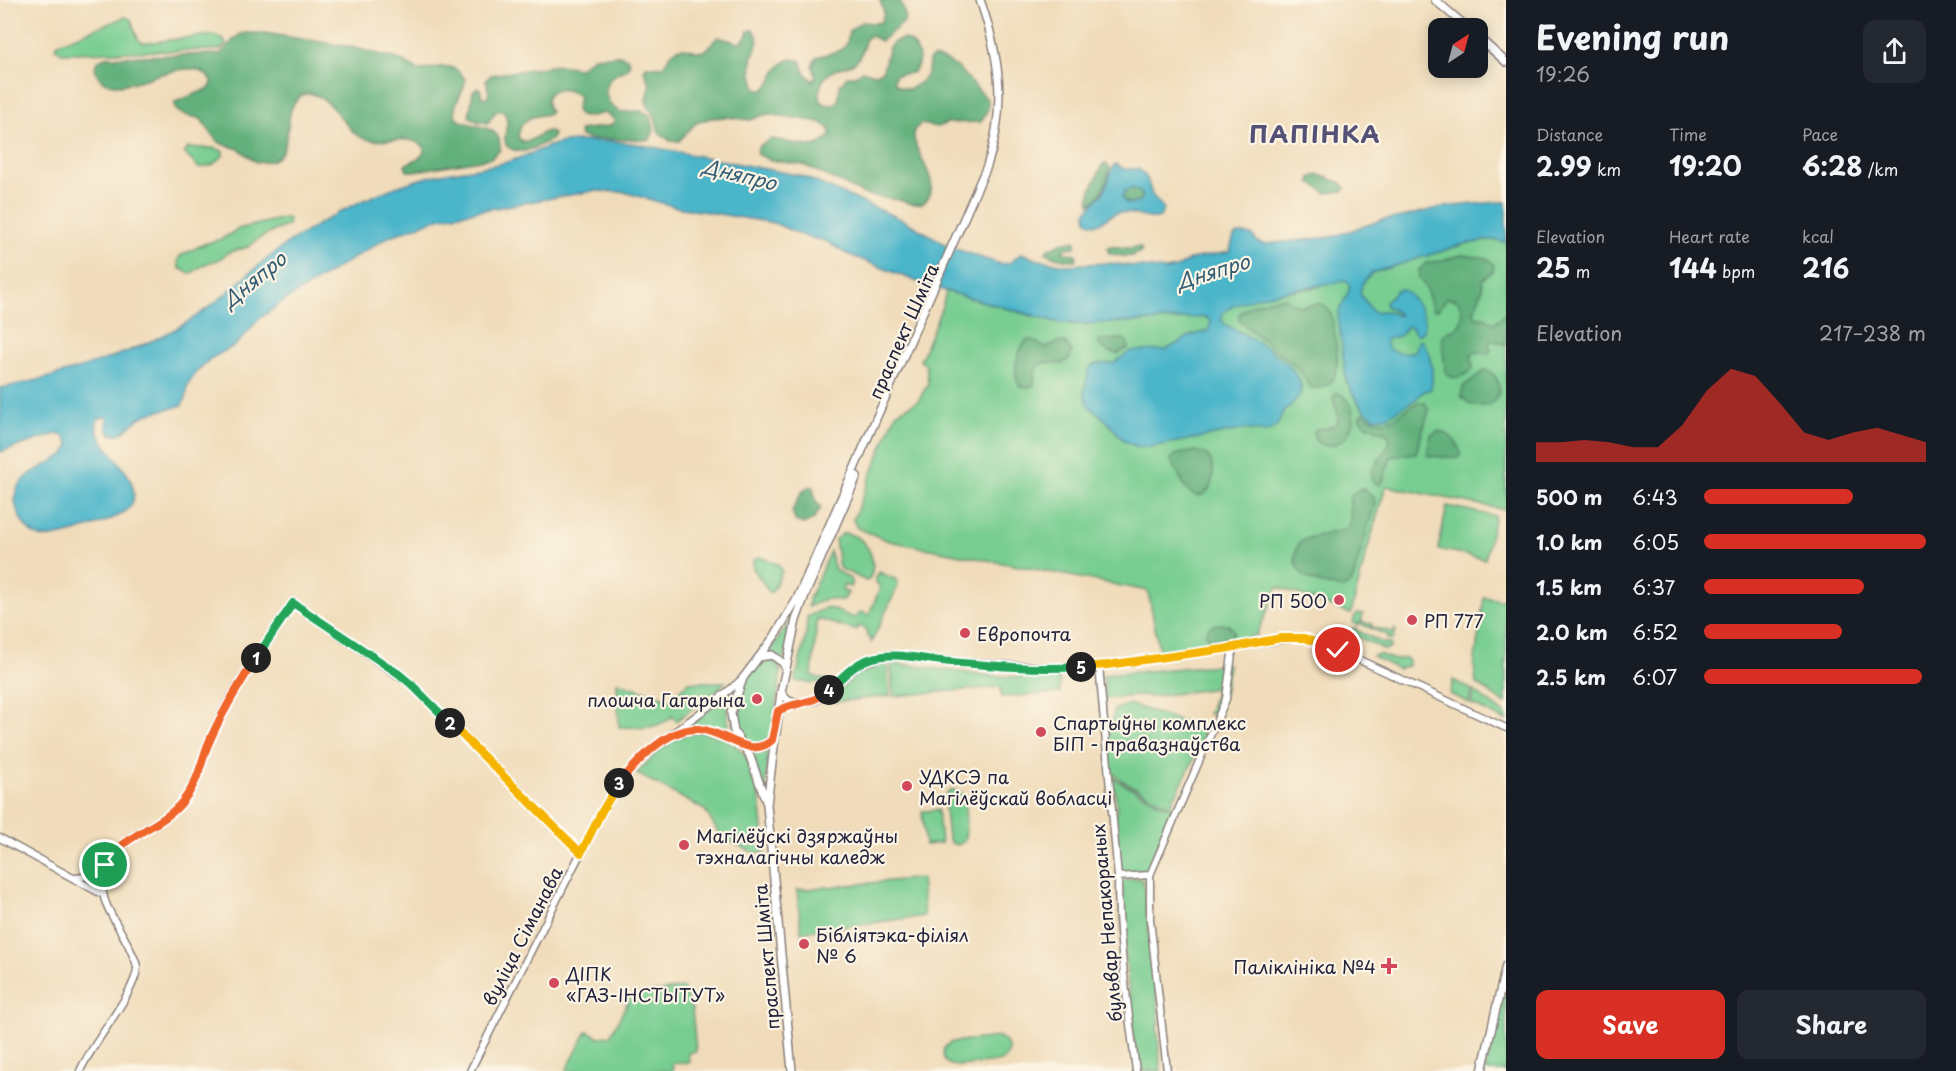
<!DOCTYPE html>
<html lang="en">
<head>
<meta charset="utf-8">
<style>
	body { margin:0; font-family:"Playpen Sans",sans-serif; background:#242831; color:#f1f3f6; height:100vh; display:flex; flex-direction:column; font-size:22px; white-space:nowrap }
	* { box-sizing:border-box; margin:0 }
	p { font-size:20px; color:#9ea1a6 }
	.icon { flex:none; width:33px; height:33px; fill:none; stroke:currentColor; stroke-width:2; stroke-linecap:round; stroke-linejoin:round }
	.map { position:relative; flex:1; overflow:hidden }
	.drawer { display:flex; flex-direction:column; background:#171b24; width:450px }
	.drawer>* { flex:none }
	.needle { width:39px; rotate:36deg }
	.controls { position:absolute; left:1428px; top:18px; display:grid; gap:12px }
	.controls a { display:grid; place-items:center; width:60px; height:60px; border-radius:12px; background:#171b24; box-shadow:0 3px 15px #0003; font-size:30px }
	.pin { position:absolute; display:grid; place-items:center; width:51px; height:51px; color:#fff; margin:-26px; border:3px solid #fff; border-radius:50%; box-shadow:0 2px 6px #0007 }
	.km { position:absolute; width:30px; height:30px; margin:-15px; border-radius:50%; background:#222; color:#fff; font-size:16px; line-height:30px; text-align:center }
	.round { display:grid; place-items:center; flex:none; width:63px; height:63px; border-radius:12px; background:#242831 }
	.head { display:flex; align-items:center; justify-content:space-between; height:102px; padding:0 30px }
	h1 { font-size:33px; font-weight:700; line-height:45px }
	.figures { display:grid; grid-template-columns:repeat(3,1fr); gap:9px; height:102px; padding:6px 30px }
	.figures div { display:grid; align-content:center }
	.figures b { font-size:26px; font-weight:700 }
	.figures small { font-size:16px; font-weight:400 }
	.figures p { font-size:16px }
	.chart { height:168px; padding:12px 30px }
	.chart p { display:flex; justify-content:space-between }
	.chart svg { width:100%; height:108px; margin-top:6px; fill:#d93025; opacity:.7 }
	.cta { display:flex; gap:12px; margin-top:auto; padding:12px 30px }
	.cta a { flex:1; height:69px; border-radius:12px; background:#d93025; color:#fff; font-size:24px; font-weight:700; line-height:69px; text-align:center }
	.cta a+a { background:#242831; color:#f1f3f6 }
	ul { padding:0 30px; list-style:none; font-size:20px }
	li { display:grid; grid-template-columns:96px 72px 1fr; align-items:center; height:45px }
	li i { height:15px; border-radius:8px; background:#d93025 }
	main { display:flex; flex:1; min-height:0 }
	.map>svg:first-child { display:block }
</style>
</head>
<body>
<main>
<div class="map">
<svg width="1506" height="1071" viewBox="0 0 1506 1071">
	<rect width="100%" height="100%" fill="#fcf5e5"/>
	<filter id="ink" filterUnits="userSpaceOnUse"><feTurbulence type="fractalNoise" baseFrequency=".0167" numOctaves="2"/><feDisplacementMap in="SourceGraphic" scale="12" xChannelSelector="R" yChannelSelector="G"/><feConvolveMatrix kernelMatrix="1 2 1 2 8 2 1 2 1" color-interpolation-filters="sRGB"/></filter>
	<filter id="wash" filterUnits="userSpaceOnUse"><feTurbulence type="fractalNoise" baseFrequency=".008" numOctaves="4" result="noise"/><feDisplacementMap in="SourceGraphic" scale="24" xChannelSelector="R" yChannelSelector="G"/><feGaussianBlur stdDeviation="1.35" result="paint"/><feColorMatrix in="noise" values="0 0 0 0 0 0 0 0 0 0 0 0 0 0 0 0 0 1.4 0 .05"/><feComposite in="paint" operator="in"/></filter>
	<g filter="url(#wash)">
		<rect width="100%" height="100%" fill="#f0dcba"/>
		<!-- green -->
		<path fill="#78cd91" stroke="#4d7866" stroke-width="1.5" d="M125,17L131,19L138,39L143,43L213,35L222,38L226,44L224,47L218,50L68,53H62L55,48L58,43Z
			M188,148H214L223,151V156L212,165L199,168L184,153Z
			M284,218L289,219L288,225L261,237L248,247L229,252L218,260L207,263L190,274L179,268L178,260L180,256L204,244L222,239L238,229Z
			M1491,240L1506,242V510L1386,486L1366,554L1351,614L1278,587L1256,636L1160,654L1148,591L889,541L857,528L853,520L896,413L918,401L928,384L926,365L920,361L943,304L946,291L1032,316L1072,324L1179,320L1272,293L1312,288L1371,273L1464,244Z
			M1447,506L1495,516L1485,559L1438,549Z
			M844,533C867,536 879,560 869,580L866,581L839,568L835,539Z
			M830,551L835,570L849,578L852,582L850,587L844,585L842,590L848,593L843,600L825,599L808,607L809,599Z
			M760,557L778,564L782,571L772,592H769L753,568V560Z
			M879,572L897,580L898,586L871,643V639L867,636V629L858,626L856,630L817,619L812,676L830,681L812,683L795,681L806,635L807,617L827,607L854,618L861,612L869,615L880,588L875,580Z
			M1484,597L1506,601V704L1476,683L1474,666Z
			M1358,613L1363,614L1361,622L1372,624L1371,627L1393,632L1395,629L1396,631L1393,639H1388L1389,636L1359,623L1358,625L1353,623L1355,616Z
			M793,617H795L784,660L768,653Z
			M1352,628H1356V630L1385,644L1387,642L1390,643L1391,647L1385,650L1353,635L1351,633Z
			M1379,654L1395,660L1406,658L1409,661V666L1398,669L1372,656Z
			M767,661C775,661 778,664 781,672L772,734C765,745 759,746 746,744C743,741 739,737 737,733C726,713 747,669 767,661Z
			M887,663L890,696L825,703C851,684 853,668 887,663Z
			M891,663L992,676L1059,678L1060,693L1002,697L1000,687L893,696Z
			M1228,664C1226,679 1226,710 1208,714L1217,688L1150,697L1145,695L1105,699L1103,675Z
			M1453,680L1472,690L1469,703L1450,694Z
			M617,682L663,697L668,701L689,682H725L717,691L676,721L672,716C657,731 639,727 619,727Z
			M733,688L727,710L730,735C715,728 701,723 685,727L710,709Z
			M1474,691L1506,715V721L1471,704Z
			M1129,704L1202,728L1205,738L1170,806L1121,780L1111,772L1108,738L1114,710Z
			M698,731C707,734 717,735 725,739C764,757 761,816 765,852L754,853L721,837L705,810L636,773C656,754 670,737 698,731Z
			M768,747L765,795L750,752L760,751Z
			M1111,777L1175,811L1151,864L1147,870L1124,873L1119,869L1115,813L1117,811L1115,790L1112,789Z
			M952,790C957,791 959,791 962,795C966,801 967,834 964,841L958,845L951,843L948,838L944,801L946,794Z
			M938,810L941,843L925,845L922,811Z
			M921,878L924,916L801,932L797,890Z
			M1140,878L1143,881L1160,1024L1157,1025L1161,1071H1137L1118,886L1123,880Z
			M1506,982V1071H1485Z
			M683,988L692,1009L696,1051L688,1053L689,1062L672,1063L673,1071H566L587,1031L599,1037L610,1036L632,995Z
			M999,1037C1007,1041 1013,1051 1004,1059C998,1064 985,1063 977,1064C963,1066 938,1071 944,1048L952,1042Z"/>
		<!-- forest -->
		<path fill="#62b07b" stroke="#42695b" stroke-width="1.5" d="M880,0H900L905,15L904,22L881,41L871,36L867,37C862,45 864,55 855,62C849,67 839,67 833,71C821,77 816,93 823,104L833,105L838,101L840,85L847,76H855L863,71L876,74L882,71C889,59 882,42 904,39C919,44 924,62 912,73L895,75L894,82L899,87L909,89C924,81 929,77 929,60L934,57L947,61L959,69L988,100V109L981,122L947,123L938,127L921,124L914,130C910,154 949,184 922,204H911L899,200L866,195L804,165L770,160L757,154L758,147L771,139C792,140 815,156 831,135L828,127L820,122L767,114L750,120L727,117L711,118L696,123L679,141H670L659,132L655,118L647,104L646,99L650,85L644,71L646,66L662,67C667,62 669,55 674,51C684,43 695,54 704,51C709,49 713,41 718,37L740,43L746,37L748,31L753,30C762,39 756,46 753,56C750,66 752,82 758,90H764C776,79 774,64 792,59L801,61L805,73L813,81L816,77L812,65L817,57L841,50L847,43L849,31L861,22L875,23L881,22L884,12Z
			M245,33H264L347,46L398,59L418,70C438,70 450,58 465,79C466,95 451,99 456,118C470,130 502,120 500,150L491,158L416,171H407L405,165C413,160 425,159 424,147C404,130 378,149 357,135C343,126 321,81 300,97C277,113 302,166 256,162L239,149L222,144L216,140L201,119C191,115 179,117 174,106L175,102L210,88L212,82C190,42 115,110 97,74C92,65 98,60 105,57L219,54C230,48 231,36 245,33Z
			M619,55L627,58L630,63L628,68C624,71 619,72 615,75C599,86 606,104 620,112L642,111L650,115L654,130L650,140L590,139L580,136L579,133L580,130L608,126L613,124L614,119L605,113L587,117L580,116L576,110L579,96C564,84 537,89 550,111L549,114C532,116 520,118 518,137L522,141C534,143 539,131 550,131L554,135L552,139C538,146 520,159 506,145C502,133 512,122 503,111H496L488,123L476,121L469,116L473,91L477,88L480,89L482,97L486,98L489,93L486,80L491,75L558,65L580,68L593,57Z
			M1105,163L1110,168C1107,182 1103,197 1090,204C1087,189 1098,179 1102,165Z
			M1319,175L1342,183L1346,188L1343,191L1326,193L1310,182L1311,177Z
			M1131,188L1139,191L1143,196C1138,205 1128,206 1122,198L1125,191Z
			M1072,241L1076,242L1075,247L1066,248L1063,250L1065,253L1076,254L1077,257L1075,260C1067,261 1052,257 1046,253L1047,250L1061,243Z
			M1110,246L1126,248L1140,247L1142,250C1134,260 1120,256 1109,253L1107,248Z
			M1461,255L1486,258L1494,265L1493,271L1482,280V290L1474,312L1476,317H1484L1494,323L1506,313V345L1492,340L1489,344L1491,350L1488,354L1473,352L1471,358L1473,368L1469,373L1455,378C1452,377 1450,377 1447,374C1445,370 1441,339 1443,336C1445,331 1451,332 1455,329C1465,323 1463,306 1456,300L1447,298L1438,310H1433L1426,288L1419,278V270L1426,263L1441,261Z
			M1284,298C1290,300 1295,305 1301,306C1309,307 1317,301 1324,305C1333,311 1333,325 1335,335C1338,355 1344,391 1311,388L1298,368L1239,321V314C1249,304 1270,298 1284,298Z
			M1124,339L1128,343V348L1118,354L1109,352L1098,344L1100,340Z
			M1027,340H1033L1045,348L1056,343L1064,342L1072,351L1069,359L1062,364L1045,362L1040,364L1035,371L1034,385L1027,388L1020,386C1011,373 1017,351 1027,340Z
			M1485,370C1506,374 1505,416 1469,404L1462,397L1463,387Z
			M1337,393C1366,402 1353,451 1322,445L1315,440L1314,432L1316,429L1328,428L1336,424C1342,414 1333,406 1333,396Z
			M1418,402H1424L1429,410L1416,453L1391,457L1383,481L1379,485L1372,480V470C1379,460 1389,449 1390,437C1381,428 1368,429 1360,419V415L1364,413C1386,432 1398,413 1418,402Z
			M1438,431C1450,433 1458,442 1461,454L1458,458L1429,456L1427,454L1431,435Z
			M1196,451L1207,455C1221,471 1209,506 1190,493C1187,491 1174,466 1171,460L1174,455Z
			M810,486L813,488L816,501L821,508L813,520L803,524L795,521L792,511L802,492Z
			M1361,488L1373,495L1375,503L1352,582L1343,588H1338C1324,584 1299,581 1296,562C1289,528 1333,539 1348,527C1354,516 1347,506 1351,495Z
			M1220,624L1229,625L1234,631L1232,637L1210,641L1206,635C1206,627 1213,624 1220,624Z"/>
		<!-- water -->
		<path fill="#4cb5ca" stroke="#376c82" stroke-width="1.5" fill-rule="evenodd" d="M609,141L637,144L802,176L901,219L937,239L947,246L1000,264L1009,263L1022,253L1035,259L1066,265L1109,263L1166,270L1176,268L1191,259L1229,252C1236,237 1228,231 1252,235L1258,242L1264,244L1332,237L1385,219L1403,217L1441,207L1497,202H1506V242L1491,240L1464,244L1372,273L1362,284L1360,294L1373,312L1386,311L1399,316V314L1386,306L1385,302L1397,290L1402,289C1414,297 1433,322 1420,334H1416L1411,327L1407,326L1401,335L1385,340C1387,355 1404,354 1416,351L1418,341H1422C1432,353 1434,374 1431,389L1423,392L1415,400L1386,417L1375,418L1364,410L1354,396L1346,380L1338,316C1339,304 1351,296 1349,284L1345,281C1316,287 1241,294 1222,314V321L1226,325C1245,334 1309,367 1300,393C1297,402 1287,407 1282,414C1280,418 1279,423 1276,427L1266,432L1246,429L1150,447H1138L1124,441L1106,420L1088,405L1084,392L1090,367L1095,364L1114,363L1131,351L1166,350L1190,336L1208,331L1211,322L1206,317L1155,321L1082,324L1060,323L928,286L845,253L826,241L806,237L774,223L676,207L624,192L593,191L442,217L388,237L284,301L259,319L236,345L210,359L197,371L188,384L186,398L182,405C168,411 154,409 140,418C129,425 124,437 111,434L108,431L107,417L99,418C83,440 150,474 130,507C122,519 54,541 40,537C27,533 21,521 17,510C14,501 14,492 20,484C31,469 51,464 66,453L69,443L64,436L56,434L0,452V388C56,378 136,353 184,324C220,303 247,272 281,248C326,217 378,189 432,176C455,170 480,169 503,163C521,159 537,150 555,144C571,139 592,142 609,141Z
			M1116,164L1124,169H1139L1147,178L1152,195L1164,209L1160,217C1145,222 1132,210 1117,213C1105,216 1100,230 1087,221L1086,212L1104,192L1113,167ZM1131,188L1139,191L1143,196C1141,203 1133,205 1126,203L1122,198L1125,191Z"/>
	</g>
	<g filter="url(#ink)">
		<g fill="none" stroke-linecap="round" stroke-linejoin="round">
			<!-- secondary casing -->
			<g stroke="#897f7a" stroke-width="9">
				<path id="secondary" d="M1099,666L1118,877C1118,942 1128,1007 1136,1071
					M781,692L788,700L798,703
					M779,711L786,707L817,700L858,665L888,655L953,662L1062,668L1107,665L1293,638H1304L1338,650L1506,728
					M678,733C703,726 720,734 742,745
					M0,838L102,894
					M1118,877L1150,875
					M76,878C88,877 96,873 104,865
					M80,1071C91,1045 136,992 137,968C137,962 133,956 131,951C119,923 94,900 104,867C114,837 163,827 183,801C197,784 200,767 207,747C213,732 220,716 228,702C234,690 243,679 250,667C264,646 279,624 293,603L412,685L581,853
					M470,1071L602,811C613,793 623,777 638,763C670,731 710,709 743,678
					M1167,1071L1150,919V875L1226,699L1233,647"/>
			</g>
			<!-- primary casing -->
			<g stroke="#897f7a" stroke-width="10">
				<path id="primary" d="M1435,0L1468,28
					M1478,37L1506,62
					M759,657L772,655L783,663L786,669
					M775,738L767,805L792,1071
					M742,745L750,748L763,747L772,740L776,733L781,692L796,620L805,595L857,476
					M767,804L749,754L734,732L731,713L743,678L774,637L797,599L987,166C1007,107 1000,57 980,0
					M1482,1071L1506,965"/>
			</g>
			<!-- secondary -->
			<use href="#secondary" stroke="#fff" stroke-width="6"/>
			<!-- primary -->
			<use href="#primary" stroke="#fff" stroke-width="7"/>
		</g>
	</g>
	<g fill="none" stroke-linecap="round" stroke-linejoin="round" filter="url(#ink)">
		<!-- split-1 casing -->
		<g stroke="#fff" stroke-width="12">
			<path id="split-1" d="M105,865C122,834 162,828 183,801C197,784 200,767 207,747C220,715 238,687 256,658"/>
		</g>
		<!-- split-2 casing -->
		<g stroke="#fff" stroke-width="12">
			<path id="split-2" d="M256,658L293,603L399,674L412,685L450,723"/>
		</g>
		<!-- split-3 casing -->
		<g stroke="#fff" stroke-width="12">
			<path id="split-3" d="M450,723L581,853L602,811L619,783"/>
		</g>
		<!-- split-4 casing -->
		<g stroke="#fff" stroke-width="12">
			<path id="split-4" d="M619,783C638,761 666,728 698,729C724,730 750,761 772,740L778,711C797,701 812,705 829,690"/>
		</g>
		<!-- split-5 casing -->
		<g stroke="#fff" stroke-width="12">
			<path id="split-5" d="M829,690C839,680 851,667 864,661C892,649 922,660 951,662C994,666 1038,670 1081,667"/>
		</g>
		<!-- split-6 casing -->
		<g stroke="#fff" stroke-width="12">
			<path id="split-6" d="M1081,667L1107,665L1224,649L1281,638H1304L1338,650"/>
		</g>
		<!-- split-1 -->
		<use href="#split-1" stroke="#f0652b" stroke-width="8"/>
		<!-- split-2 -->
		<use href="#split-2" stroke="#22a559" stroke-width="8"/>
		<!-- split-3 -->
		<use href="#split-3" stroke="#f5b400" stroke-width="8"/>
		<!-- split-4 -->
		<use href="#split-4" stroke="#f0652b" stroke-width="8"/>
		<!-- split-5 -->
		<use href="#split-5" stroke="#22a559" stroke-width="8"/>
		<!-- split-6 -->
		<use href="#split-6" stroke="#f5b400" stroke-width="8"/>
	</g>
	<!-- markers -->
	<g fill="#d1495b" stroke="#fcf5e5" stroke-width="2">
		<circle cx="1339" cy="600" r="6"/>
		<circle cx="1412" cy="620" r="6"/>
		<circle cx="965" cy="633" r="6"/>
		<circle cx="757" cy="699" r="6"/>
		<circle cx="1041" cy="732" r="6"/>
		<circle cx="907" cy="786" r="6"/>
		<circle cx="684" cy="845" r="6"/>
		<circle cx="804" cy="944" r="6"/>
		<path d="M1386 957h6v6h6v6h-6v6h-6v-6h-6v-6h6z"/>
		<circle cx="554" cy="983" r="6"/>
	</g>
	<g text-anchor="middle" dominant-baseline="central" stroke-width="4.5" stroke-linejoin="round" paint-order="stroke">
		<!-- street labels -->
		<g font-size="18" fill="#22223b" stroke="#fcf5e5">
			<text transform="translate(903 331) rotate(-66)">праспект Шміта</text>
			<text transform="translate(1106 923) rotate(-95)">бульвар Непакораных</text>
			<text transform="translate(522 936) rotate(-63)">вуліца Сіманава</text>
			<text transform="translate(766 957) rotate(-95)">праспект Шміта</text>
		</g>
		<!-- poi labels -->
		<g font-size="18" fill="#22223b" stroke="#fcf5e5" text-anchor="start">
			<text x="1327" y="600" text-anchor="end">РП 500</text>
			<text x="1424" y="620">РП 777</text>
			<text x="977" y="633">Европочта</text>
			<text x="745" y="699" text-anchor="end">плошча Гагарына</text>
			<text x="1053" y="722">Спартыўны комплекс<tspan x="1053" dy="21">БІП - правазнаўства</tspan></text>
			<text x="919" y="776">УДКСЭ па<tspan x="919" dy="21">Магілёўскай вобласці</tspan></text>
			<text x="696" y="835">Магілёўскі дзяржаўны<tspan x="696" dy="21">тэхналагічны каледж</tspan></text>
			<text x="816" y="934">Бібліятэка-філіял<tspan x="816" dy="21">№ 6</tspan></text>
			<text x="1376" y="966" text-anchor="end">Паліклініка №4</text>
			<text x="566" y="973">ДІПК<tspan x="566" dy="21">«ГАЗ-ІНСТЫТУТ»</tspan></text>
		</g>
		<!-- water labels -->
		<g font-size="20" font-style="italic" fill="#335d74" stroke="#fcf5e5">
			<text transform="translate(740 174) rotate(14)">Дняпро</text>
			<text transform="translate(1213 271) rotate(-17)">Дняпро</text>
			<text transform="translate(254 279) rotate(-39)">Дняпро</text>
		</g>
		<!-- district labels -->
		<g font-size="24" font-weight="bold" letter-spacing="1.5" fill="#555075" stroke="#fcf5e5">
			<text x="1315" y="133">ПАПІНКА</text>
		</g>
	</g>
</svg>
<div class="controls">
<a><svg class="needle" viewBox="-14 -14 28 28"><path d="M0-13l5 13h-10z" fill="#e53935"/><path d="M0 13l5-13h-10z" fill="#9ea1a6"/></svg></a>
</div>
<div class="pin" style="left:105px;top:865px;background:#1e9e55"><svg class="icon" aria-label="arrive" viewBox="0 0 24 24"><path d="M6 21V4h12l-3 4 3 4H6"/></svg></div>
<div class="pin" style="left:1338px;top:650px;background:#d93025"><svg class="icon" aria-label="check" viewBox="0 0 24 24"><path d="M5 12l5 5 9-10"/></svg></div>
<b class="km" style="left:256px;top:658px">1</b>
<b class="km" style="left:450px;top:723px">2</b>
<b class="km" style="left:619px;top:783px">3</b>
<b class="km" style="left:829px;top:690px">4</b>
<b class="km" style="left:1081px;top:667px">5</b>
</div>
<section class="drawer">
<div class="head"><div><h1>Evening run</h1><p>19:26</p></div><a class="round"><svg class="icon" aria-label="share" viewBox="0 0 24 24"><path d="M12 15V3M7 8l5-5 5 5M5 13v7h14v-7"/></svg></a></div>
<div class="figures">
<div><p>Distance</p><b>2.99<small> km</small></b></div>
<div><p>Time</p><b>19:20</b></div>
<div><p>Pace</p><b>6:28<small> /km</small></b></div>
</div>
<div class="figures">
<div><p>Elevation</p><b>25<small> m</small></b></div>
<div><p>Heart rate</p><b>144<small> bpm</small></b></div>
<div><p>kcal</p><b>216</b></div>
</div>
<div class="chart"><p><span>Elevation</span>217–238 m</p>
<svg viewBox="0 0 160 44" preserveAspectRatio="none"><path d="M0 44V36L10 36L20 35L30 36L40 38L50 38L60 29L70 15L80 6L90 9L100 20L110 32L120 35L130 32L140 30L150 33L160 36V44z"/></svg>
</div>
<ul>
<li><b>500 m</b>6:43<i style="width:67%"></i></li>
<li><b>1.0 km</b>6:05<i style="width:100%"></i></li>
<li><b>1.5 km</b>6:37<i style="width:72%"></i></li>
<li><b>2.0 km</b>6:52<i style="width:62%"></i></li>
<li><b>2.5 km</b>6:07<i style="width:98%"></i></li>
</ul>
<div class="cta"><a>Save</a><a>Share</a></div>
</section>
</main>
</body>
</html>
